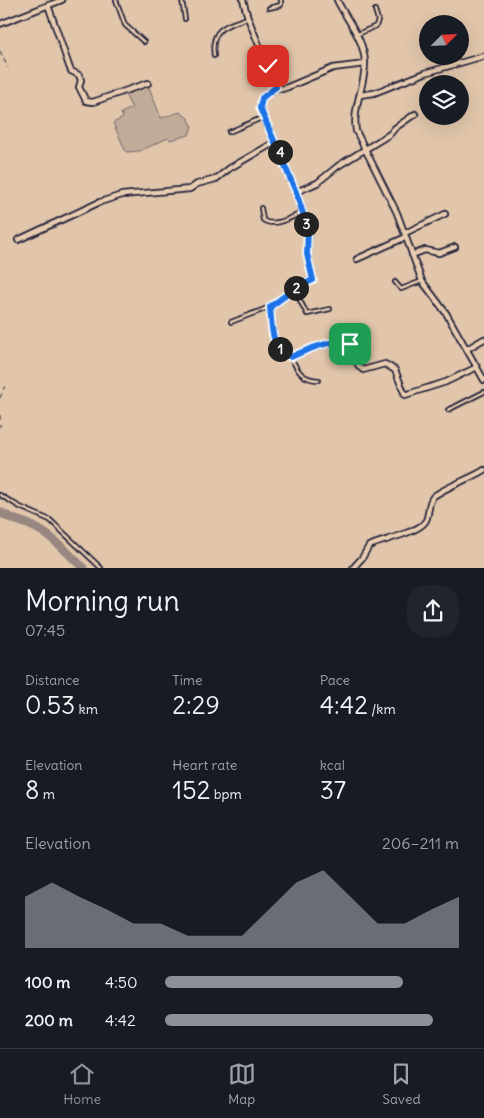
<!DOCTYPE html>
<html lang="en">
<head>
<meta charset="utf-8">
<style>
	body { margin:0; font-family:Delius,sans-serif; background:#20242c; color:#f1f3f6; height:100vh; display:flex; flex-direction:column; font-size:19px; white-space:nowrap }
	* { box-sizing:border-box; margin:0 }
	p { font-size:16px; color:#9ea1a6 }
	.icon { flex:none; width:28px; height:28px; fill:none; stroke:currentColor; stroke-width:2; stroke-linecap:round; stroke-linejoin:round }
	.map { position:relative; height:568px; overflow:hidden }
	.drawer { display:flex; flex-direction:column; background:#171b24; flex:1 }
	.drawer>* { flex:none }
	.needle { width:32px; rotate:66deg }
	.buttons { position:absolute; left:419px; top:15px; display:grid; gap:10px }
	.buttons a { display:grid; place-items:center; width:50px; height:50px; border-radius:50%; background:#171b24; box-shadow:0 5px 20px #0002; font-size:25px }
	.pin { position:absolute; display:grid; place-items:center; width:42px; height:42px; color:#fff; margin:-21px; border-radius:10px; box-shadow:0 2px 8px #0006 }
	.km { position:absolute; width:25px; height:25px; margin:-12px; border-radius:50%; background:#222; color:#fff; font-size:14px; line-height:25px; text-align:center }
	.round { display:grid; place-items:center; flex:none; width:52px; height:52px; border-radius:20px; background:#20242c }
	.overview { display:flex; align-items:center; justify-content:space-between; height:85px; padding:0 25px }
	h1 { font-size:28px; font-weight:600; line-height:38px }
	.figures { display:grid; grid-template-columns:repeat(3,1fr); gap:8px; height:85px; padding:5px 25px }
	.figures div { display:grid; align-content:center }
	.figures b { font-size:25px; font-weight:600 }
	.figures small { font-size:14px; font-weight:400 }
	.figures p { font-size:14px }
	.chart { height:140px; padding:10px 25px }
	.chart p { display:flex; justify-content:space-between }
	.chart svg { width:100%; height:90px; margin-top:5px; fill:#8c9099; opacity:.7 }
	ul { padding:0 25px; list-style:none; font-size:16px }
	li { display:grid; grid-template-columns:80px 60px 1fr; align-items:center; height:38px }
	li i { height:12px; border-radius:6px; background:#8c9099 }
	.dock { display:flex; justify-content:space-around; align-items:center; height:70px; border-top:1px solid #363941; background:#171b24; font-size:14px; color:#9ea1a6 }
	.dock a { display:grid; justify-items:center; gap:2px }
	.dock .current { color:#8c9099 }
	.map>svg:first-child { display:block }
</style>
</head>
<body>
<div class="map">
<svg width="484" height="568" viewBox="0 0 484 568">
	<rect width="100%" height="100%" fill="#e1c6ab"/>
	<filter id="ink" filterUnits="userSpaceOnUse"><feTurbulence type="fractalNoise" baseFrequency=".02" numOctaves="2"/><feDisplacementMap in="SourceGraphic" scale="10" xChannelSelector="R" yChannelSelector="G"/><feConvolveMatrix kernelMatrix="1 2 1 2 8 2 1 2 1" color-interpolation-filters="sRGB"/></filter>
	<g filter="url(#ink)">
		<!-- green -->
		<path fill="#c1ab99" stroke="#72666a" d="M149,87L161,118L180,112L189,119L192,126L189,135L170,140L168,138L140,151L126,152L113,123L123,118L121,113L132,108L124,93L134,89Z"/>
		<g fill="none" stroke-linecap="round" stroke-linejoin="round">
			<!-- river -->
			<path stroke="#988780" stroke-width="9" d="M0,512C11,520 20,520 32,526C52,535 68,553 83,568"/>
			<!-- service casing -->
			<g stroke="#22223b" stroke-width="6">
				<path id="service" d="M116,0L125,25L144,42
					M182,0L185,19
					M269,8L281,5V0
					M358,34L376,26L378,20L375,10
					M214,56C210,28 226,25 248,18
					M229,132L264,117
					M261,208L263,220C273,228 292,217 302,213
					M395,282L401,289L422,281
					M294,289L307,314L330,309
					M231,322L270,307
					M291,357C297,371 303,380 319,380
					M448,410L484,392
					M0,495L20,507L50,520L101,568"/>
			</g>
			<!-- minor casing -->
			<g stroke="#22223b" stroke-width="8">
				<path id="minor" d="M243,0L248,18L276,87L262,98L260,108L296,192L309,229L307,254L313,279L294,289L270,307C272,326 271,349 291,357C302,352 343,334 351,346C356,355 354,364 363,370L385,364L395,370L405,395L446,382L477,367
					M337,0C347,21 364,38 365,63C365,86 352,108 356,131L397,213L422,281L446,313L484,380
					M48,5L69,66L71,71L79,75L81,80L79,87L86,101L93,102L148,83
					M0,24L62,0
					M276,87L282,89L288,87L333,68L365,64
					M360,95L374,93L425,73L484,56
					M296,192L317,183L338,166L390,134L395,128L415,114
					M405,233L445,214
					M18,240L100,202L122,195L190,189L197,184L216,179L230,168L275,142
					M412,255L425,250L439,253L455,247
					M357,259L406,237
					M467,349L484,339
					M353,568L362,558L369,546C382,540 417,533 425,522C430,515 427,504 433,497C441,489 472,478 484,470"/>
			</g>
			<!-- path -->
			<path stroke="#22223b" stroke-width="1" stroke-dasharray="5 4" stroke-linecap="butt" d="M0,51L8,68
				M0,398L5,386
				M0,415V427"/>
			<!-- service -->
			<use href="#service" stroke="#e9cdb0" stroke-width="2.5"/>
			<!-- minor -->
			<use href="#minor" stroke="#e9cdb0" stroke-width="4.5"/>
		</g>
	</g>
	<g fill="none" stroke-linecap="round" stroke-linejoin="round" filter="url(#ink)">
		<!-- route casing -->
		<g stroke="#fff" stroke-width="10">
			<path id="route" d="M268,66L276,87L262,98L260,108L296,192L308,229L307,254L313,280L294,289L270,307C272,326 270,349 291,357C304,351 338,336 350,344"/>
		</g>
		<!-- route -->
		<use href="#route" stroke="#1a73e8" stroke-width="6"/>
	</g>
</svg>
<div class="buttons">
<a><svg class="needle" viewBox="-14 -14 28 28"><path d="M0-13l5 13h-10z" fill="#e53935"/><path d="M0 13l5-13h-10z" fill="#9ea1a6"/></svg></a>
<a><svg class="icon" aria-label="layers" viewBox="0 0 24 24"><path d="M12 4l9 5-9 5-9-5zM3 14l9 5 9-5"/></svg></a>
</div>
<div class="pin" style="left:350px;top:344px;background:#1e9e55"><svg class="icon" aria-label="arrive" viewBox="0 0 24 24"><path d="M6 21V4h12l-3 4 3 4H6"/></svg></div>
<div class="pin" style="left:268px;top:66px;background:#d93025"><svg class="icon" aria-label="check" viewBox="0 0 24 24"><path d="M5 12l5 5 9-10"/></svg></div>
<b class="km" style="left:280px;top:349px">1</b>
<b class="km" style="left:296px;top:288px">2</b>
<b class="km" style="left:306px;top:224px">3</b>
<b class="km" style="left:280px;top:152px">4</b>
</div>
<section class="drawer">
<div class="overview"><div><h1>Morning run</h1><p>07:45</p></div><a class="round"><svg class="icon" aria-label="share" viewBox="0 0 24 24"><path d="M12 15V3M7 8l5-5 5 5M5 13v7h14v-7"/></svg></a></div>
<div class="figures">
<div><p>Distance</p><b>0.53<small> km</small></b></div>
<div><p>Time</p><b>2:29</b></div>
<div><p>Pace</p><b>4:42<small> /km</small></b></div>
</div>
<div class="figures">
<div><p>Elevation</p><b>8<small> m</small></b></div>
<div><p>Heart rate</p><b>152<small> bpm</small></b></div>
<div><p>kcal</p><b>37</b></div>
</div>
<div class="chart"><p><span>Elevation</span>206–211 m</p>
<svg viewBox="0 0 160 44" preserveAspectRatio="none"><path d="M0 44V19L10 12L20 19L30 25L40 32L50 32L60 38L70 38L80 38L90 25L100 12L110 6L120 19L130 32L140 32L150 25L160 19V44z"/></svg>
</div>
<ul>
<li><b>100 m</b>4:50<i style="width:81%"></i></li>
<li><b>200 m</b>4:42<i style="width:91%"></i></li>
</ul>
</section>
<nav class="dock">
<a class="current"><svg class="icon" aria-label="home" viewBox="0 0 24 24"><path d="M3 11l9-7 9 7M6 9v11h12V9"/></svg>Home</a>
<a><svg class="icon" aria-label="map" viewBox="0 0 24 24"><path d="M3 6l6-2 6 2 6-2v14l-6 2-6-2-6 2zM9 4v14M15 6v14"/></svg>Map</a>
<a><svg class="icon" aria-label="saved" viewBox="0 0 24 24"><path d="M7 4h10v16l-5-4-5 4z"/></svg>Saved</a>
</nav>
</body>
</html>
